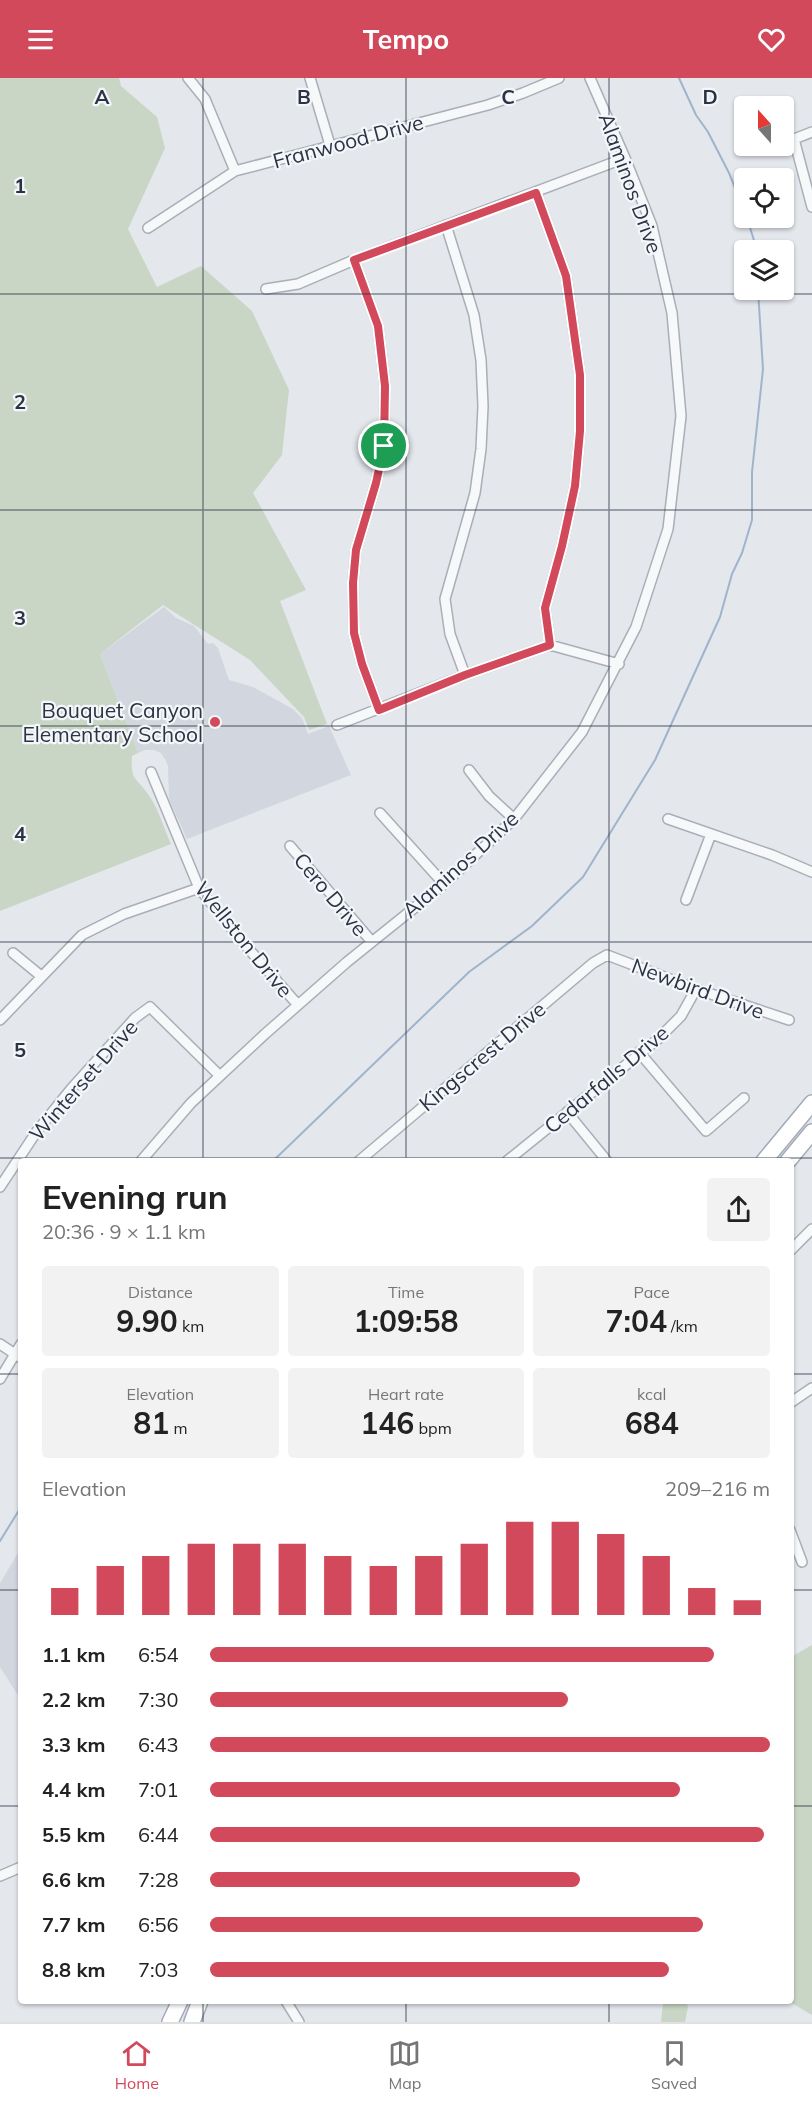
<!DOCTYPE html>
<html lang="en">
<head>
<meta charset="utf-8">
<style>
	body { margin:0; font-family:Mulish,sans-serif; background:#f2f2f2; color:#222; height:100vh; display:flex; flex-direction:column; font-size:22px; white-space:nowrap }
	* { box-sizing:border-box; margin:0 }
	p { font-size:20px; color:#767676 }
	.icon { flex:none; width:33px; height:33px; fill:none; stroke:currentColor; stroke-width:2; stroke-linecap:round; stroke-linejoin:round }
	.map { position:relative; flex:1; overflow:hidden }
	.details { position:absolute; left:18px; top:1080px; width:776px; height:846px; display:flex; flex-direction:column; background:#fff; border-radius:6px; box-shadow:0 2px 4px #0004 }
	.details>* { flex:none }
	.needle { width:39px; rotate:339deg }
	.controls { position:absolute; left:734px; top:18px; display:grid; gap:12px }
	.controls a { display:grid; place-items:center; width:60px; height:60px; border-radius:6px; background:#fff; box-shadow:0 2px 4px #0004; font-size:30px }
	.pin { position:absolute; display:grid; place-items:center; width:51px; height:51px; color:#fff; margin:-26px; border:3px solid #fff; border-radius:50%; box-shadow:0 2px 6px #0007 }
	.round { display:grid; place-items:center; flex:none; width:63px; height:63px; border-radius:6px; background:#f2f2f2 }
	.summary { display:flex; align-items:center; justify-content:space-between; height:102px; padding:0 24px }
	h1 { font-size:33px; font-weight:700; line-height:45px }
	.stats { display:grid; grid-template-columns:repeat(3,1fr); gap:9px; height:102px; padding:6px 24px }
	.stats div { display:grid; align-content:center; border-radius:6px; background:#f2f2f2; text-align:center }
	.stats b { font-size:30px; font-weight:700 }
	.stats small { font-size:16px; font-weight:400 }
	.stats p { font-size:16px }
	.chart { height:168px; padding:12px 24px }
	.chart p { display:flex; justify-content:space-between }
	.chart svg { width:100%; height:108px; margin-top:6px; stroke:#d1495b; stroke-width:6 }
	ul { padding:0 24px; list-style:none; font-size:20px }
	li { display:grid; grid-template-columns:96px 72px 1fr; align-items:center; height:45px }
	li i { height:15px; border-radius:8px; background:#d1495b }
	header { display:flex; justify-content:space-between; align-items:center; height:78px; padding:0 24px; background:#d1495b; color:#fff; font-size:27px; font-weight:700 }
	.menu { display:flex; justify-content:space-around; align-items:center; height:84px; border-top:2px solid #e0e0e0; background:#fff; font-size:16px; color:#767676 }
	.menu a { display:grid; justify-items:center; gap:3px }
	.menu .current { color:#d1495b }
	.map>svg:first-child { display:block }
</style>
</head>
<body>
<header><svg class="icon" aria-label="menu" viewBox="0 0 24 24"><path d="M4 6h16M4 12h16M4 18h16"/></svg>Tempo<svg class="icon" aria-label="heart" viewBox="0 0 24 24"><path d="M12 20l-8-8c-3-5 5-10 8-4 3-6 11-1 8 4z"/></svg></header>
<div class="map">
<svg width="812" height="1944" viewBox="0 0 812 1944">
	<rect width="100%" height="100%" fill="#e4e7ec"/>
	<!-- built -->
	<path fill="#d2d6de" d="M164,529L176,540L194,548L208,566L213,565L218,570L229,602L253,609L293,631L302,640L308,656L329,648L351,697L187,761L169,721L168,688L165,681L161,675L154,672H145L138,675L100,576Z
		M21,1470V1622L0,1589V1505Z"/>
	<!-- green -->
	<path fill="#c9d6c5" d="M0,0H119L121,8L157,39L165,70L128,151L157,209L201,188L252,233L289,312L282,377L253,415L306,512L280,523L327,646L309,652L304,639L250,582L163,527L100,576L138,675L132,678C130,704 137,699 150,719C159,732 164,751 171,766L0,833Z
		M812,1567V1937L788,1923H790L791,1579Z
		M666,1923H686L688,1929L685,1944H661L663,1925Z"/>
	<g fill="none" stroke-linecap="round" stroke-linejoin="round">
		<!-- stream -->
		<path stroke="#9fb4cc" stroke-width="2" d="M679,0L696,37L708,54L729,95L744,132
			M747,140L757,172
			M273,1083L469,894L532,848L583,799L655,682L720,539L732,496L742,475L752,442V394L763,291L758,212
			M0,1463L21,1429"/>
		<!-- street casing -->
		<g stroke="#a9aeb7" stroke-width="12">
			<path id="street" d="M188,0L205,21L235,93
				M310,0L330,67
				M812,54L794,61L812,129
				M536,115L566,198L580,297V353L575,408L562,468L545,530L550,567
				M446,147L474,237L481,282L483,328L481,371L475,415L445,521L450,556L465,597
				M148,150L235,93L488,27L523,15L559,0
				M354,182L378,248L385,308L384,368L376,405L356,472L353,505L354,555L362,586L379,632
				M266,211L298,206L354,182L625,80
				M337,647L465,597L550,567L619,586
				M469,692L489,718L514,741
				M151,694L199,810L239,860L298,927
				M380,735L444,806
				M668,741L772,777L812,794
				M290,768L372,864
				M686,822L711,756
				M13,875L41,898
				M0,942L82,857L124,836L199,810
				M639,974L706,1053L744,1020
				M567,1034L607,1083
				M141,1083L191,1025L265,956L347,884L444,806L514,741L582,654L636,549L668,451L681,338L672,235L652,148L625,80L590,0
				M359,1083L593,885L607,877L696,911L789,942
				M507,1083L658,961L681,938L696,911
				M0,1109L37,1053L71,1011L135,940L150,929L219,997
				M790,1173L812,1151
				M0,1266L21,1280
				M0,1301L21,1266
				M790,1325L812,1310
				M790,1452L802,1484
				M0,1798L21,1789
				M286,1923L299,1944"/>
		</g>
		<!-- primary casing -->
		<g stroke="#a3abb8" stroke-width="18">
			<path id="primary" d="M764,1083L812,1025
				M788,1083L812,1054
				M170,1944L180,1923
				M192,1944L200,1923"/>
		</g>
		<!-- street -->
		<use href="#street" stroke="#f7f8fa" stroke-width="9"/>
		<!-- primary -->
		<use href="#primary" stroke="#fff" stroke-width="15"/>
	</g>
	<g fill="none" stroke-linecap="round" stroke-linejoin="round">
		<!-- route casing -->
		<g stroke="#fff" stroke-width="12">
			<path id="route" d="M536,115L566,198L580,297V353L575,408L562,468L545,530L550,567L465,597L379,632L362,586L354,555L353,505L356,472L376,405L384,368L385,308L378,248L354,182Z"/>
		</g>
		<!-- route -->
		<use href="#route" stroke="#d1495b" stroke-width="8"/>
	</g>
	<!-- grid -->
	<path fill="none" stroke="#2b3445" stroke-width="1.5" stroke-opacity="0.55" d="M203,0V1083M406,0V1083M609,0V1083M0,216H812M0,432H812M0,648H812M0,864H812M0,1080H812M0,1296H21M790,1296H812M0,1512H21M790,1512H812M0,1728H21M790,1728H812M203,1923V1944M406,1923V1944M609,1923V1944"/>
	<!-- markers -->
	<circle fill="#d1495b" stroke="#f4f6f9" stroke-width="2" cx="215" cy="644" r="6"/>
	<g text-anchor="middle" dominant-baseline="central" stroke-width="4.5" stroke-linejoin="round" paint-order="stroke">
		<!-- street labels -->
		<g font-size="21" fill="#2b3445" stroke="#f4f6f9">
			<text transform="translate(348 63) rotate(-15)">Franwood Drive</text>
			<text transform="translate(631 105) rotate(70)">Alaminos Drive</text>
			<text transform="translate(460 786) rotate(-42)">Alaminos Drive</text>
			<text transform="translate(331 816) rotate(50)">Cero Drive</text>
			<text transform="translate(244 861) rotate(51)">Wellston Drive</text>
			<text transform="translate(698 910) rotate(20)">Newbird Drive</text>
			<text transform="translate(482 978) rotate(-40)">Kingscrest Drive</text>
			<text transform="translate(606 1001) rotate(-40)">Cedarfalls Drive</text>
			<text transform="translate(83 1002) rotate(-49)">Winterset Drive</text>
		</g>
		<!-- poi labels -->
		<g font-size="21" fill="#2b3445" stroke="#f4f6f9" text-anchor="end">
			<text x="203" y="632">Bouquet Canyon<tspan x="203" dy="24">Elementary School</tspan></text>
		</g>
	</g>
	<g font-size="20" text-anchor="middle" font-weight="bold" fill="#2b3445" stroke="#f4f6f9" stroke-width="4.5" stroke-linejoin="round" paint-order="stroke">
		<text x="102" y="26">A</text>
		<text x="304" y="26">B</text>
		<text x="508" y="26">C</text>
		<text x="710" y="26">D</text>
		<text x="20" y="115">1</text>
		<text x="20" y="331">2</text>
		<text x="20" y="547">3</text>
		<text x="20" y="763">4</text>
		<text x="20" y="979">5</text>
	</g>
</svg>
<div class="controls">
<a><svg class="needle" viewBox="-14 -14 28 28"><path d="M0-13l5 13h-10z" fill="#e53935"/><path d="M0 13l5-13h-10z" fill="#767676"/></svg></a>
<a><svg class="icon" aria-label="locate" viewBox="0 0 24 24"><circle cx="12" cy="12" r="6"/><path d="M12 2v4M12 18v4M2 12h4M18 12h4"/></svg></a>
<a><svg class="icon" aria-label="layers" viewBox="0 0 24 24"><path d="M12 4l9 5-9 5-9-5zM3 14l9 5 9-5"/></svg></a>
</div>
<div class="pin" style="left:384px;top:368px;background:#1e9e55"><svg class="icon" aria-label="arrive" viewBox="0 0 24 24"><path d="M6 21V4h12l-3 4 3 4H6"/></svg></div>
<section class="details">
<div class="summary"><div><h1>Evening run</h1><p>20:36 · 9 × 1.1 km</p></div><a class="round"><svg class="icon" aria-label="share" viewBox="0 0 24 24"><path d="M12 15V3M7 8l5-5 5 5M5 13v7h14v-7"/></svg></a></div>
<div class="stats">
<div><p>Distance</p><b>9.90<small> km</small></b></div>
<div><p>Time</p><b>1:09:58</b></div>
<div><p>Pace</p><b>7:04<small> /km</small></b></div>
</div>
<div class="stats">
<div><p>Elevation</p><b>81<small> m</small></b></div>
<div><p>Heart rate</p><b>146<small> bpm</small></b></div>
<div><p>kcal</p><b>684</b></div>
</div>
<div class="chart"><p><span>Elevation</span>209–216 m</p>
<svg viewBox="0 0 160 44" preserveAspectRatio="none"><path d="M5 44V33M15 44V24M25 44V20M35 44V15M45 44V15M55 44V15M65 44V20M75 44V24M85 44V20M95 44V15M105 44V6M115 44V6M125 44V11M135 44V20M145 44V33M155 44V38"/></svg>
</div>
<ul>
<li><b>1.1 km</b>6:54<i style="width:90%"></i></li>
<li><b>2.2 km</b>7:30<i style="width:64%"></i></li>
<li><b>3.3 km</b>6:43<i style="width:100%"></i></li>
<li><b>4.4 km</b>7:01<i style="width:84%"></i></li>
<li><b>5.5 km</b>6:44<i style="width:99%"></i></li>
<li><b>6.6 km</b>7:28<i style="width:66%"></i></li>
<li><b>7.7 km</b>6:56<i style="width:88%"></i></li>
<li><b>8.8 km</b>7:03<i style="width:82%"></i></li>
</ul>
</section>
</div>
<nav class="menu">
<a class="current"><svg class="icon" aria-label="home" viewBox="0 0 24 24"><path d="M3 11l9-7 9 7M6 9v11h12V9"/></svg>Home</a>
<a><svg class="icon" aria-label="map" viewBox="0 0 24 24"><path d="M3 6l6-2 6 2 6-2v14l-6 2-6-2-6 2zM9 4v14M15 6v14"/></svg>Map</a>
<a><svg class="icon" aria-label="saved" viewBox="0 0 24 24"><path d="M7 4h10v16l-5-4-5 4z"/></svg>Saved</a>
</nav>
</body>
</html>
